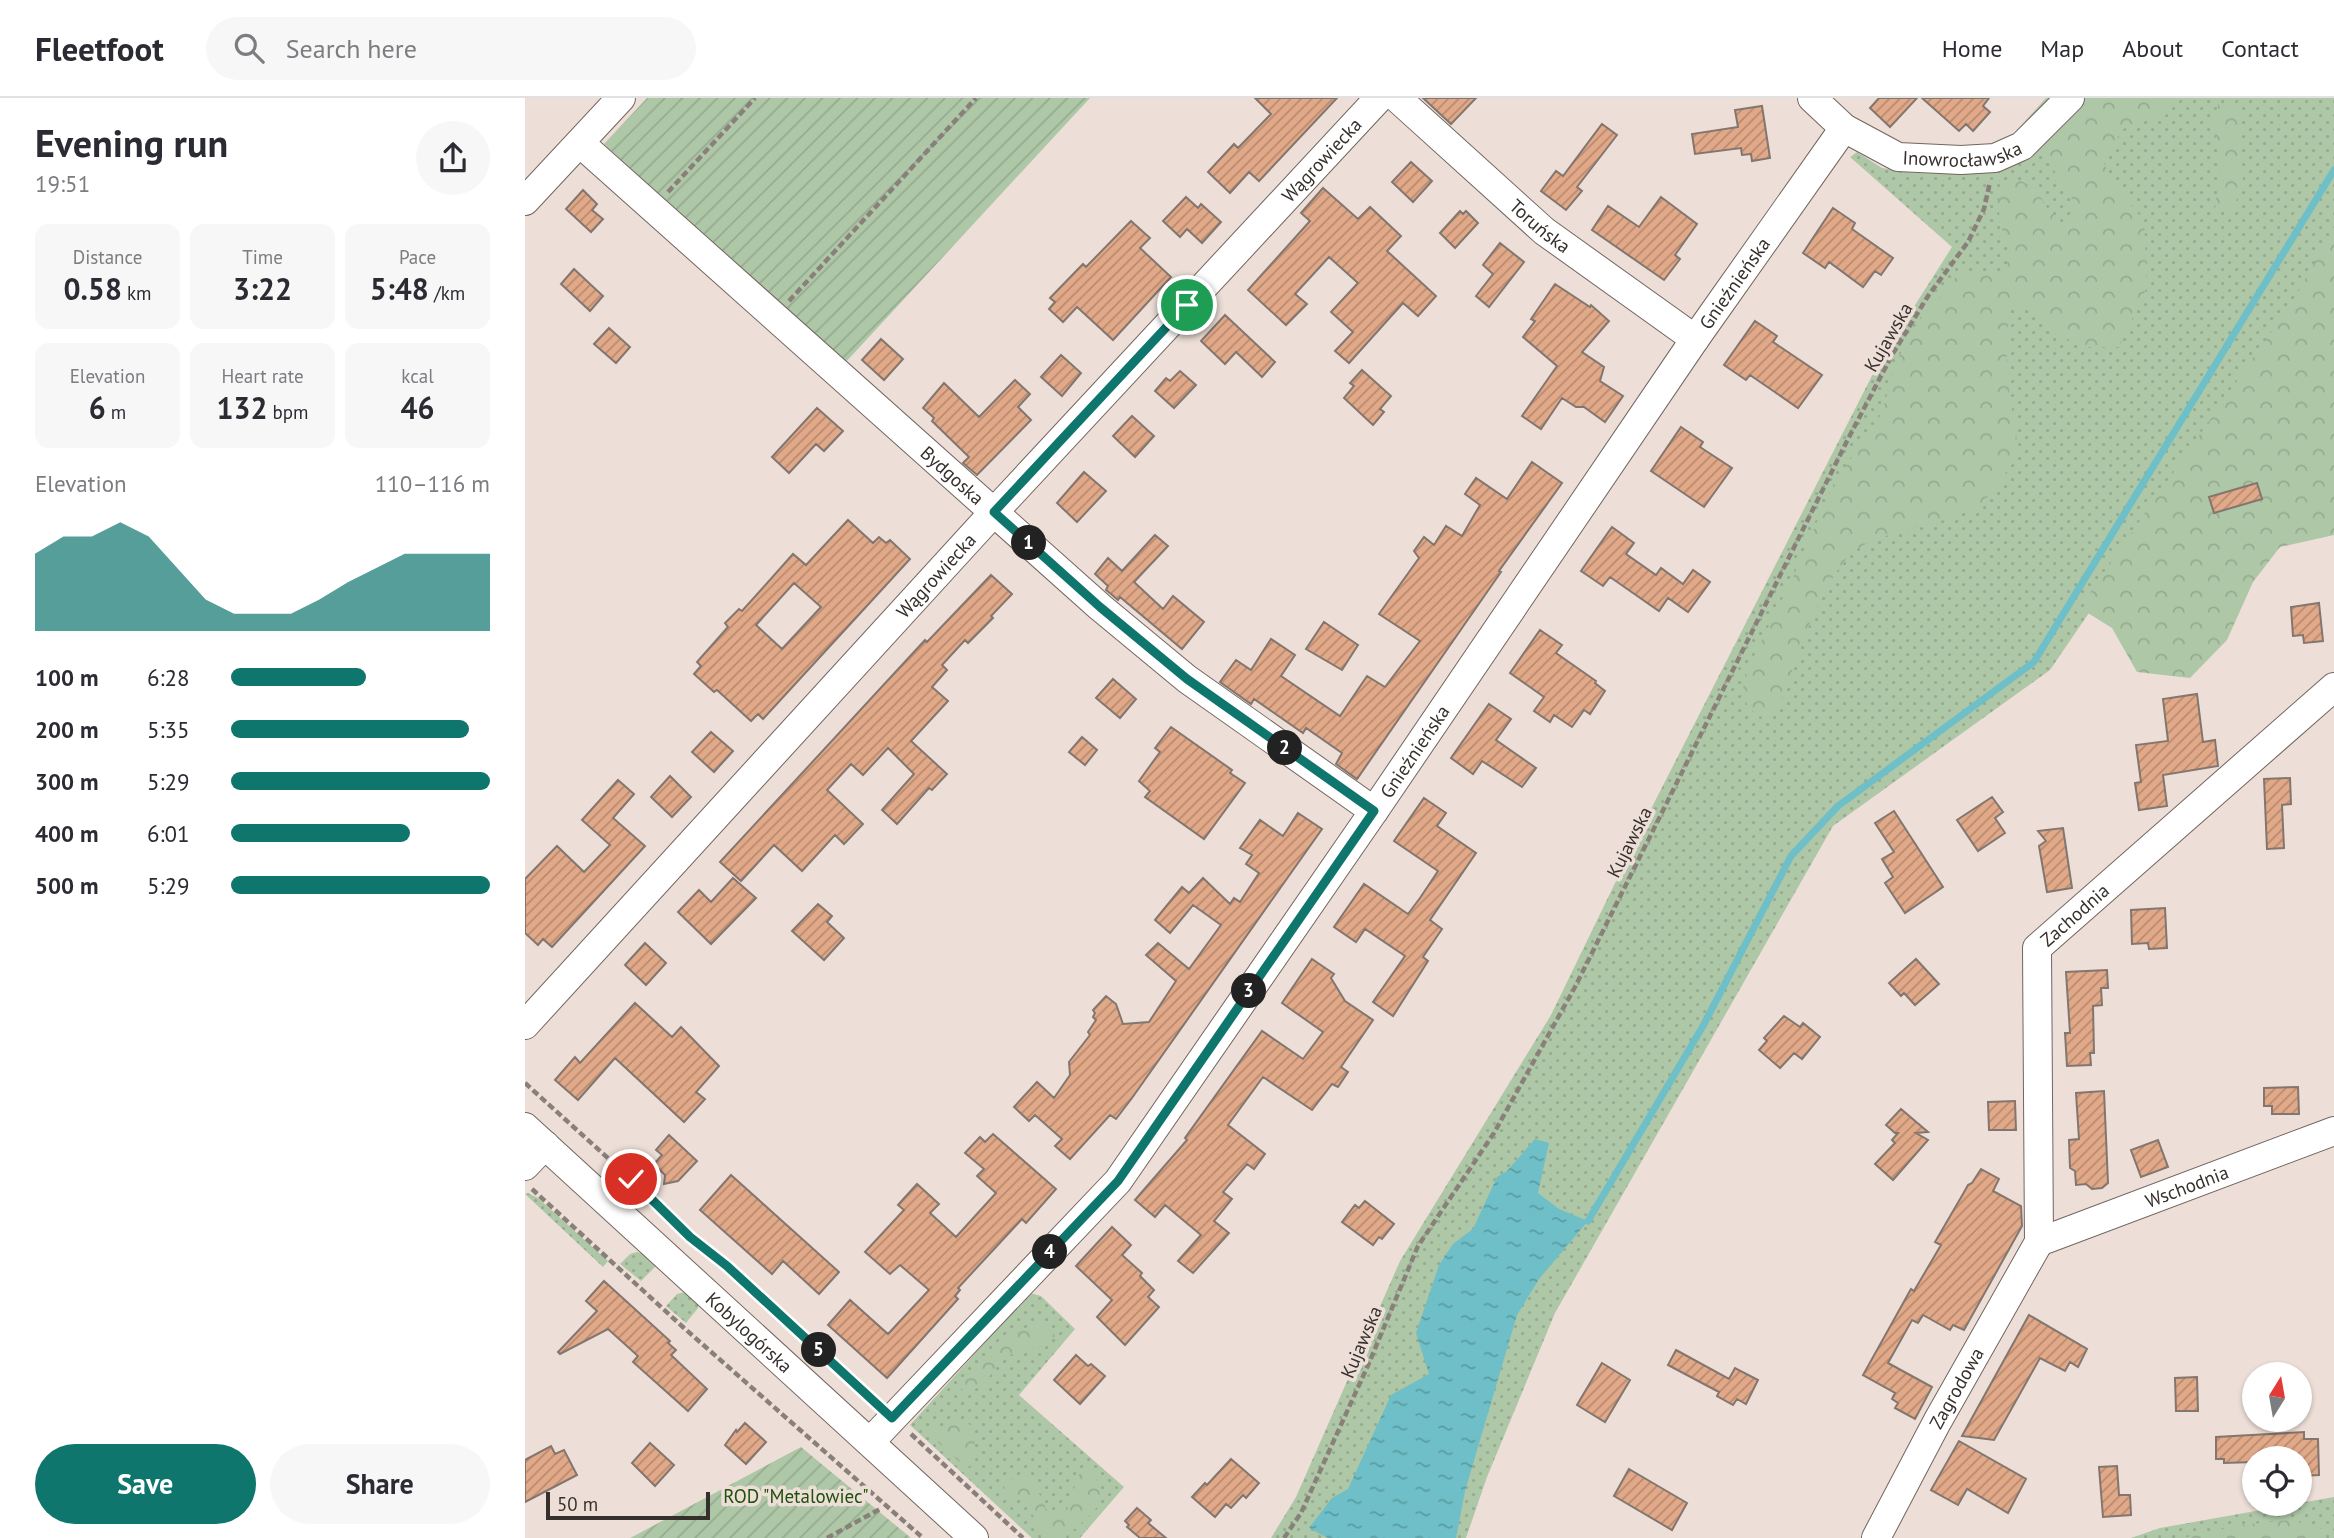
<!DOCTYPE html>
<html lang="en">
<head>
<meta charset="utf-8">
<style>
	body { margin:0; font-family:"PT Sans",sans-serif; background:#f7f7f7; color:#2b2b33; height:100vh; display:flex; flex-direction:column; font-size:26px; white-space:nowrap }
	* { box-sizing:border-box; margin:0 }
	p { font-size:23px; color:#7c7c81 }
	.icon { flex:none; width:38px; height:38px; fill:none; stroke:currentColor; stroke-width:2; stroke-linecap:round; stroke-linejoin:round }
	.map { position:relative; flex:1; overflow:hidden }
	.drawer { display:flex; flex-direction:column; background:#fff; width:525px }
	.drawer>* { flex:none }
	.needle { width:46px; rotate:11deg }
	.fabs { position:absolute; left:1717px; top:1264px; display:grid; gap:14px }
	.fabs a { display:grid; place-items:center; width:70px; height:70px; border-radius:50%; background:#fff; box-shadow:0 2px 5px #0004; font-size:35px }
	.scale { position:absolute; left:21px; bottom:18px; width:164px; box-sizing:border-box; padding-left:7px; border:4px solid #36302d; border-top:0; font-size:19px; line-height:24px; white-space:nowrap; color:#36302d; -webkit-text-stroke:5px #eddfd7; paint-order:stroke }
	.pin { position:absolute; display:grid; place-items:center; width:60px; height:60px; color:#fff; margin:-30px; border:4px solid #fff; border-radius:50%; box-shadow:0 2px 7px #0007 }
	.km { position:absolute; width:35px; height:35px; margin:-18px; border-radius:50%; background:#222; color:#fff; font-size:19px; line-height:35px; text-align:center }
	.round { display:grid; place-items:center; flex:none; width:74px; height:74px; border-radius:37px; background:#f7f7f7 }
	.headline { display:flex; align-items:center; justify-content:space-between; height:119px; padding:0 35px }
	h1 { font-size:38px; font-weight:800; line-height:52px }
	.stats { display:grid; grid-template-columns:repeat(3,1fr); gap:10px; height:119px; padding:7px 35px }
	.stats div { display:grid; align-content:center; border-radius:14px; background:#f7f7f7; text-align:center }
	.stats b { font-size:30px; font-weight:800 }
	.stats small { font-size:19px; font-weight:400 }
	.stats p { font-size:19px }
	.chart { height:196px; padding:14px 35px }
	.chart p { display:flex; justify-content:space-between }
	.chart svg { width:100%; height:126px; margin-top:7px; fill:#0f766e; opacity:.7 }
	.primary-button { display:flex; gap:14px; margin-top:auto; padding:14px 35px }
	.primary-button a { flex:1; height:80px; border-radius:42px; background:#0f766e; color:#fff; font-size:28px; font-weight:800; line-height:80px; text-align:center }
	.primary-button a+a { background:#f7f7f7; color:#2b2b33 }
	ul { padding:0 35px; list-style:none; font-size:23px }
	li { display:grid; grid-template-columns:112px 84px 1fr; align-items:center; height:52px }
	li i { height:18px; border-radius:9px; background:#0f766e }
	header { display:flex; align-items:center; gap:42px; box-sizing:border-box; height:98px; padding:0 35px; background:#fff; border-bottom:2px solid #e1e1e2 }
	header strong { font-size:33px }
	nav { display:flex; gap:38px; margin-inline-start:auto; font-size:24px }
	.search { width:490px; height:63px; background:#f7f7f7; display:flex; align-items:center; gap:18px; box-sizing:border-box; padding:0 24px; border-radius:38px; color:#7c7c81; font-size:26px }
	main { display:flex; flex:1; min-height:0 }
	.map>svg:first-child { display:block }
</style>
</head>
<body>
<header>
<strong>Fleetfoot</strong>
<div class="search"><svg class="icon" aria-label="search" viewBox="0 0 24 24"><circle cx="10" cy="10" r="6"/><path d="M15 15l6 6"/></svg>Search here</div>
<nav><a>Home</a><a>Map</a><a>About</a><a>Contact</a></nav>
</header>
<main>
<section class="drawer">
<div class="headline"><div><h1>Evening run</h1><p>19:51</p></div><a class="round"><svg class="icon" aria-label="share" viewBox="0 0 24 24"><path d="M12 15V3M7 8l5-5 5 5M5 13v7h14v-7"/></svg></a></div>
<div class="stats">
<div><p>Distance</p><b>0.58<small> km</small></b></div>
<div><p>Time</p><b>3:22</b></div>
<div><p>Pace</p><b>5:48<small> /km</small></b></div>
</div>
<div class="stats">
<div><p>Elevation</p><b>6<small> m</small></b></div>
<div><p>Heart rate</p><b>132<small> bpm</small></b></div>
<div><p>kcal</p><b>46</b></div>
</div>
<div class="chart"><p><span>Elevation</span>110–116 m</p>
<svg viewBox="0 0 160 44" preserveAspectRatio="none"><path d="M0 44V17L10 11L20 11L30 6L40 11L50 22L60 33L70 38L80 38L90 38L100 33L110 27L120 22L130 17L140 17L150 17L160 17V44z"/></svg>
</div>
<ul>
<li><b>100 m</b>6:28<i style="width:52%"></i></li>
<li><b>200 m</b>5:35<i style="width:92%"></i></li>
<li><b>300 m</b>5:29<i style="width:100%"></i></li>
<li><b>400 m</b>6:01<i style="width:69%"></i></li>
<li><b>500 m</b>5:29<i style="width:100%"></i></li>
</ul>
<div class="primary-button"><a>Save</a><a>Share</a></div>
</section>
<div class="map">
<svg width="1809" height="1440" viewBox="0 0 1809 1440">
	<defs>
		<pattern id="grass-dots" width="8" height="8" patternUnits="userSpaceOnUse" patternTransform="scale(1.75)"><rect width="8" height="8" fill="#aec7a7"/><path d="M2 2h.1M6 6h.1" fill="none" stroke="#96ab90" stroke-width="1.8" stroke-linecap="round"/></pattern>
		<pattern id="forest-crowns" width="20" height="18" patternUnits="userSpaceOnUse" patternTransform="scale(1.75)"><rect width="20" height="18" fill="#aec7a7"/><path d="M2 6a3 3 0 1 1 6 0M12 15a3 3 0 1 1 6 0" fill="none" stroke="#96ab90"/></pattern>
		<pattern id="garden-furrows" width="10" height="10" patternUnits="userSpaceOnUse" patternTransform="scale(1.75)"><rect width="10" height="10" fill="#aec7a7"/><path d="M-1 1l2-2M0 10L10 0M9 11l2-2" fill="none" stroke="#96ab90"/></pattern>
		<pattern id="water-ripples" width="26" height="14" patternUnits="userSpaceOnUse" patternTransform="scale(1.75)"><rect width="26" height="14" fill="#6ebfc7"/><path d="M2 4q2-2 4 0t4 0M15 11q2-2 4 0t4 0" fill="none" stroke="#5b9ca2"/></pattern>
		<pattern id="building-hatch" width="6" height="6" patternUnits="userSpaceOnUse" patternTransform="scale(1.75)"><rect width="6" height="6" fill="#e2a989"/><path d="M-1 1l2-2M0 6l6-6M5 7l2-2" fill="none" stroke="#b88a70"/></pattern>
	</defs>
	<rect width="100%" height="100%" fill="#eddfd7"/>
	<!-- grass -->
	<path fill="url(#grass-dots)" d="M1521,0H1809V156L1525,572L1308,728L1030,1215L962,1379L941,1440H746L771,1399L875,1163L1026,917L1127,709L1355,262L1427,149L1325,59L1332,54L1357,70L1389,75L1452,76Z
		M3,1095L13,1100L83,1163L78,1169L0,1096Z
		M112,1154L119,1156L133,1166L116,1183L95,1166L105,1156Z
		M161,1194L173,1205V1210L161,1225L141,1208L152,1196Z
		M505,1195L516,1198L550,1231L494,1297L599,1389L555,1440H507L385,1327Z
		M1809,1399V1440H1606L1635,1430Z"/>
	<!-- forest -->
	<path fill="url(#forest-crowns)" d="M1560,0H1647L1641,17L1601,28L1577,61L1587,83L1619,123L1622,189L1594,249H1555L1530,233L1502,207L1484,210L1481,271L1494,356C1485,368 1466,399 1455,406C1420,430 1352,431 1326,456C1291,491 1270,568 1252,615L1238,620L1226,612L1216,597L1224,568L1267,481L1309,385L1357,315L1371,264L1392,225L1437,172L1478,176L1486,155L1478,135L1472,104L1482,87L1495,82L1511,92L1524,113L1539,127L1548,117L1546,94L1531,76L1518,48Z
		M1694,5L1713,11L1718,81L1709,110H1690L1695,69L1688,21Z
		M1809,129V437L1755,449L1728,484L1702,542L1665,580L1612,574L1587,530L1558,512L1564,496L1771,198Z
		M509,1225L526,1226L530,1239L518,1248L477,1259L459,1287L437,1297V1289L444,1275L475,1242L489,1237Z
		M433,1323L446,1327L450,1342L447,1368L440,1369L404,1336L407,1331L420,1330Z
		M558,1369C598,1399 566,1415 540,1440H523L496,1399L489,1405L480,1400L479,1387L492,1377L509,1384L521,1411L540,1417C547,1401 549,1384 558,1369Z
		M1766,1422L1798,1431L1794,1440H1657L1716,1427Z"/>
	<!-- garden -->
	<path fill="url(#garden-furrows)" d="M122,0H565L319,266L79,46Z
		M276,1349L386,1440H105L109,1438Z"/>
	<!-- water -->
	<path fill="url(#water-ripples)" d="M1010,1041L1024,1045L1013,1095L1034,1111L1063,1123L1014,1181L992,1217L940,1393L931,1440H803L784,1430L807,1400L823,1391L866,1297L904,1276L891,1235L914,1167L928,1146L948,1131L972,1079L982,1073Z"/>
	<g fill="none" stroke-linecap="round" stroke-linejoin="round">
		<!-- stream -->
		<path stroke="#6ebfc7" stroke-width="7" d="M1063,1123L1178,928L1266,758L1313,708L1509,564L1809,72"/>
	</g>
	<!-- building -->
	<path fill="url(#building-hatch)" stroke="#82766f" stroke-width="2" fill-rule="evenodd" d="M730,0H812L734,83L724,74L705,95L683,74L709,46L713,50L746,16Z
		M898,0H951L926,26Z
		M1354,0H1392L1365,29L1345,10Z
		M1397,0H1464L1458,8L1465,14L1448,33L1441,26L1434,33Z
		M1237,8L1245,60L1227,63L1226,56L1217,57L1216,50L1170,56L1167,36L1213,29L1210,12Z
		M1077,26L1092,37L1052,89L1057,93L1041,112L1016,93L1031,73L1038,78Z
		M886,64L907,83L888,104L867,84Z
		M798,90L833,121L845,109L876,138L862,153L911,198L893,218L878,205L824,265L810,253L828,234L806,214L833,185L804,159L770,196L782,206L761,227L723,192L785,123L776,115Z
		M58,92L72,106L67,112L78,121L66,134L41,111Z
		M661,99L673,110L676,106L696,124L677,145L662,131L655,139L638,123Z
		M1136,99L1172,126L1150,157L1155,161L1139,182L1067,132L1083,108L1114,129Z
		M1308,110L1330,125L1327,131L1368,160L1356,177L1350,173L1338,189L1304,164L1300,170L1278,155Z
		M935,113L938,116L941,113L953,125L930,150L915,135Z
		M606,123L625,140L615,150L646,179L588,242L552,209L538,224L524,211L530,204L525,200L558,166L561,169Z
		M975,145L999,164L964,209L951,198L968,176L958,167Z
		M49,171L78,198L65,213L36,186Z
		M1030,186L1065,209L1066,207L1084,223L1057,254L1079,269L1075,283L1098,298L1080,324L1059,309H1051L1037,300L1016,331L997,318L1032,268L998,239L1010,223L1006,221Z
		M700,217L750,264L737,279L711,254L700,266L676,243Z
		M1230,223L1252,238L1248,244L1297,277L1273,310L1225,277L1221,282L1199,267Z
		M84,230L105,249L91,265L69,246Z
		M356,241L378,261L359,282L337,262Z
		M536,257L556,275L537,298L516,279Z
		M837,272L866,298L855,311L859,314L848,327L819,300L829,288L825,285Z
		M655,273L671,287L649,310L630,293L641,280L645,283Z
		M490,282L505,296L493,309L506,322L452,377L438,365L444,359L407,323L409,320L398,310L419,285L454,319Z
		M292,310L318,333L299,353L291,346L264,375L247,359Z
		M607,318L629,338L610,359L588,338Z
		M1156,329L1178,344L1175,349L1207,370L1179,409L1126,373Z
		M1007,364L1037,385L974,473L976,474L832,681L811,666L817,655L781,630L778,635L729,601L726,606L695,584L711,562L726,572L746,541L770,557L756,578L815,618L842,578L860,589L895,543L854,516L894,460L889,453L899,439L909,447L921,428L937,438L955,407L940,396L951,380L982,401Z
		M559,374L581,393L552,424L532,405Z
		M1732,385L1737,401L1689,415L1684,399Z
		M323,422L348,445L354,439L361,445L365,442L385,461L238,621L233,616L226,623L192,592L189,594L169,576L176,568L172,564L203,529L200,525L214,511L217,513L268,456L281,467ZM269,485L296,509L257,551L231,527Z
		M1087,429L1109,445L1101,456L1131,477L1136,470L1158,486L1168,472L1185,484L1163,514L1143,500L1134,513L1085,479L1078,488L1056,473Z
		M630,437L643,448L609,484L638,511L648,498L679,524L657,551L595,499L593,502L586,496L581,492L583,488L570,476L583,460L597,473Z
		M466,477L487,496L466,518L468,520L443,545L440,542L417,567L422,572L407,589L423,603L386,643L422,676L407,692L404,690L372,726L357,712L389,676L363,650L338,677L326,666L302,692L338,726L319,746L310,737L277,773L249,747L216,783L195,764L400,542L402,544Z
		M1794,505L1798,543L1779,545L1778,537L1768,538L1766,509Z
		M799,524L833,547L817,572L781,551Z
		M1015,532L1037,547L1031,555L1071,583L1070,585L1080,593L1065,616L1059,612L1047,629L1029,617L1025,624L1009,613L1019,599L985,575Z
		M588,581L611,601L595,620L571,600Z
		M1672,596L1678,644L1690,642L1693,668L1638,677L1642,708L1614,712L1610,685L1616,684L1611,647L1643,643L1638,601Z
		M964,606L986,621L971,642L1011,670L997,689L957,663L948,676L926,660Z
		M646,629L707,672L705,675L720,685L679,741L620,699L625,693L614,683L635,654L630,650Z
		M186,634L208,653L189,674L167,654Z
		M557,639L572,652L560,667L544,654Z
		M145,678L166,699L147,719L126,699Z
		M1765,680L1766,706L1757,707L1759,750L1742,751L1739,681Z
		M93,682L109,696L88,720L120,748L27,849L18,841L13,847L0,835V781L32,748L59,774L85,747L57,722Z
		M1467,699L1478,714L1470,720L1480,735L1453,753L1432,722Z
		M899,700L921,715L912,728L951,755L905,822L917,831L898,859L903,863L868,918L848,904L880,858L840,831L831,844L809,829L839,786L883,816L895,800L913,773L869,743Z
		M1369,713L1418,789L1380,815L1360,785L1368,779L1357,761L1369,754L1350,725Z
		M773,715L797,731L607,1000L591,1021L585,1017L545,1061L530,1048L537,1041L510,1017L504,1023L489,1009L512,984L529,1000L545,977L544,964L565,937L563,934L571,922L568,919L570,915L568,912L581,898L591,906L598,926L624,924L651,883L621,857L633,845L664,871L696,827L668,807L645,835L630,822L657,789L664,795L678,780L705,806L709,800L715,804L734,775L721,766L727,757L715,750L735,722L758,738Z
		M1538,730L1547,790L1522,794L1514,748L1521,743L1513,733Z
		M208,780L231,800L186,846L153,814L174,792L186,804Z
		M293,806L307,818L302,824L319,840L299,862L267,833Z
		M1640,810L1642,850L1624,851L1623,845L1607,846L1606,812Z
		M120,845L141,865L121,887L100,867Z
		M787,861L809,876L806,880L820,903L848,922L816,969L823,974L813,989L807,986L787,1012L738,979L703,1027L740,1056L729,1071L722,1066L698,1094L707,1101L689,1123L704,1135L668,1175L653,1163L676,1137L640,1107L630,1119L610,1102L662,1042L660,1040L737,933L778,961L798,934L757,905Z
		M1391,861L1414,886L1390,907L1379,895L1376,898L1364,885Z
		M1582,872L1583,890H1576L1577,907L1568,908L1569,955H1565L1566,967L1542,968L1540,935H1545L1541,874Z
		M110,905L147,939L156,929L194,968L171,994L180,1001L159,1024L90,960L53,1002L30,982L50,959L55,965Z
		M1259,918L1275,929L1278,925L1295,939L1277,961L1269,955L1255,970L1234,952L1242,943L1239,940Z
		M1773,989L1774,1016H1747V1008H1739V990Z
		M1579,993L1583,1085L1577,1090L1567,1091L1561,1086L1551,1087L1550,1073L1545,1070L1544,1042L1554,1041L1551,995Z
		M1490,1003L1491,1032H1464L1463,1004Z
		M1376,1011L1403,1034L1391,1035L1403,1042L1368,1082L1350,1066L1370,1045L1367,1042L1373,1035H1370L1361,1027Z
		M468,1036L531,1091L501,1125L497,1121L433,1190L435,1192L430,1198L433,1201L362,1280L303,1227L325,1202L363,1236L404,1192L375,1167L365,1176L340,1154L379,1112L373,1107L392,1086L414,1106L405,1115L431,1139L471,1095L452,1078L459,1071L440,1055L455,1039L460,1044Z
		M144,1037L172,1063L153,1083L139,1086L140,1077L129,1066L137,1057L131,1052Z
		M1633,1042L1643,1069L1616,1079L1606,1052Z
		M1456,1071L1474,1081L1468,1093L1496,1108L1497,1128L1439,1232L1428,1227L1425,1232L1398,1217L1393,1225L1387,1222L1363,1265L1407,1289L1390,1321L1370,1310L1373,1305L1367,1301L1370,1295L1338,1277L1386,1191L1389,1193L1416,1147L1410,1144L1438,1096L1443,1087L1447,1085Z
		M206,1077L314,1174L294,1196L258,1163L247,1176L175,1112Z
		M840,1103L869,1126L857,1141L854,1139L848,1147L817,1124L830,1107L834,1110Z
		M587,1129L606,1147L597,1157L617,1175L615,1178L629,1192L623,1199L634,1209L600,1247L572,1219L587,1202L551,1168Z
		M79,1183L145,1243L143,1245L151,1252L146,1257L182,1291L163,1313L108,1264L113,1258L83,1231L35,1256L33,1254L72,1213L61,1203Z
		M1504,1217L1562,1251L1553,1269L1545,1264L1540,1273L1515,1260L1469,1342L1437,1338Z
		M1151,1252L1204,1281L1210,1270L1233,1282L1221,1306L1212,1301L1208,1307L1192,1298L1194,1294L1143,1267Z
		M551,1257L563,1268L566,1266L580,1278L555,1306L529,1282Z
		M1077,1265L1105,1282L1080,1324L1052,1307Z
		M1672,1279L1673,1313H1651L1650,1280Z
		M220,1325L241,1344L221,1366L200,1347L211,1332L212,1334Z
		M1779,1334V1341H1793L1794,1377L1774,1378V1360H1729V1364L1699,1365V1361H1691V1339Z
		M1434,1343L1501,1381L1483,1415L1442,1391L1433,1407L1406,1392Z
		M125,1345L149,1367L130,1388L107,1365Z
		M26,1348L30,1356L39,1352L52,1377L0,1404V1362Z
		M706,1361L734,1385L721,1400L718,1397L706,1410L701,1406L690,1419L667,1399L680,1385L682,1387Z
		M1592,1368L1594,1397H1605L1606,1417L1578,1419L1574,1369Z
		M1104,1371L1162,1405L1147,1432L1089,1398Z
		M612,1410L626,1422L623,1425L641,1440H615L602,1429L604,1427L600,1423Z"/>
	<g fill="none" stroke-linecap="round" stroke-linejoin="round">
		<!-- minor casing -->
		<g stroke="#72655f" stroke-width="30">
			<g id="minor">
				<path id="s1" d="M872,0L1019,133L1170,241"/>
				<path id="s2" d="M1287,0L1319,30L1373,59L1436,62L1470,60L1497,48L1545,0"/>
				<path id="s3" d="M55,45L575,509L662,581L849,713"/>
				<path d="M0,103L96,0"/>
				<path id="s4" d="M0,927L469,414L854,0"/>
				<path id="s5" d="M0,1029L449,1440"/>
				<path d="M0,1068L20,1047"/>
				<path id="s6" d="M1514,1144L1809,1033"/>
				<path id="s7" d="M345,1344L593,1083L849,713L1170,241L1319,30"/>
				<path id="s8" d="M1351,1440L1412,1324L1514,1144L1512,850L1809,589"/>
			</g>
		</g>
		<!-- path -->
		<path stroke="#89807a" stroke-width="4.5" stroke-dasharray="7 3.5" stroke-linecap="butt" d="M143,94L230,0
			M264,203L451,0
			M0,985L106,1081L165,1139L202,1168L351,1305
			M7,1091L159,1230L398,1440
			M386,1336L498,1440
			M302,1440L355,1411
			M759,1440L776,1415L844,1265L893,1148L969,1035L1050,889L1323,341L1367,257L1403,198L1443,144L1459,111L1465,84"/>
		<!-- minor -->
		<use href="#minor" stroke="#fff" stroke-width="28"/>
	</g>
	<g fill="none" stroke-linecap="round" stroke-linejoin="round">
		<!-- route casing -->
		<g stroke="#fff" stroke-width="14">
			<path id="route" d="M106,1081L165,1139L202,1168L367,1320L593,1083L849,713L662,581L575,509L469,414L662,207"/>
		</g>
		<!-- route -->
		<use href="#route" stroke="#0f766e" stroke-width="9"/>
	</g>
	<g text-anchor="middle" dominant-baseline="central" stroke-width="7" stroke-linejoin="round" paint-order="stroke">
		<!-- street labels -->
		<g font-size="19" fill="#36302d" stroke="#eddfd7">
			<text stroke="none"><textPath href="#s2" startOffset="170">Inowrocławska</textPath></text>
			<text stroke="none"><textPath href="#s4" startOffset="1176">Wągrowiecka</textPath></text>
			<text stroke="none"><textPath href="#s1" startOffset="192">Toruńska</textPath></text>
			<text stroke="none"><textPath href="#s7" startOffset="1449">Gnieźnieńska</textPath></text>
			<text transform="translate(1363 239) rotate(-60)">Kujawska</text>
			<text stroke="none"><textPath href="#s3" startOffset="499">Bydgoska</textPath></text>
			<text stroke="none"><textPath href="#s4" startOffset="609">Wągrowiecka</textPath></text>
			<text stroke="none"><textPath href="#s7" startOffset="882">Gnieźnieńska</textPath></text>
			<text transform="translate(1104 744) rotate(-63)">Kujawska</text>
			<text stroke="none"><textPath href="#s8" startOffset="682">Zachodnia</textPath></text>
			<text stroke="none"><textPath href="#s6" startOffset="158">Wschodnia</textPath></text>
			<text stroke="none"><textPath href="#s5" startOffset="304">Kobylogórska</textPath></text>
			<text transform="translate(836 1244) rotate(-67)">Kujawska</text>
			<text stroke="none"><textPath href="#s8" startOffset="170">Zagrodowa</textPath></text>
		</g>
		<!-- park labels -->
		<g font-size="19" fill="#1f510d" stroke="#eddfd7">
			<text x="271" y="1398">ROD "Metalowiec"</text>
		</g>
	</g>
</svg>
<div class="fabs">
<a><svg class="needle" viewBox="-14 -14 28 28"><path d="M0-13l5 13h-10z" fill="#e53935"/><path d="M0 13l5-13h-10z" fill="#7c7c81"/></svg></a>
<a><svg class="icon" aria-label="locate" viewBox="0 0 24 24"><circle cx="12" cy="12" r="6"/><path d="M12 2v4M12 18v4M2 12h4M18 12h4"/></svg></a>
</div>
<div class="scale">50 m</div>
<div class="pin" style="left:662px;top:207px;background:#1e9e55"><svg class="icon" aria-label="arrive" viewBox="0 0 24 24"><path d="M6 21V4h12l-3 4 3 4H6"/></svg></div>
<div class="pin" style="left:106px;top:1081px;background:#d93025"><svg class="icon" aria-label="check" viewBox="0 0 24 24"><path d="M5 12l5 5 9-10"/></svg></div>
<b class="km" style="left:504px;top:445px">1</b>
<b class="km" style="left:760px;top:650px">2</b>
<b class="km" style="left:724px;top:893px">3</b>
<b class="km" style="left:525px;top:1154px">4</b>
<b class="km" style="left:294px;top:1252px">5</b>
</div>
</main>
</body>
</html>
